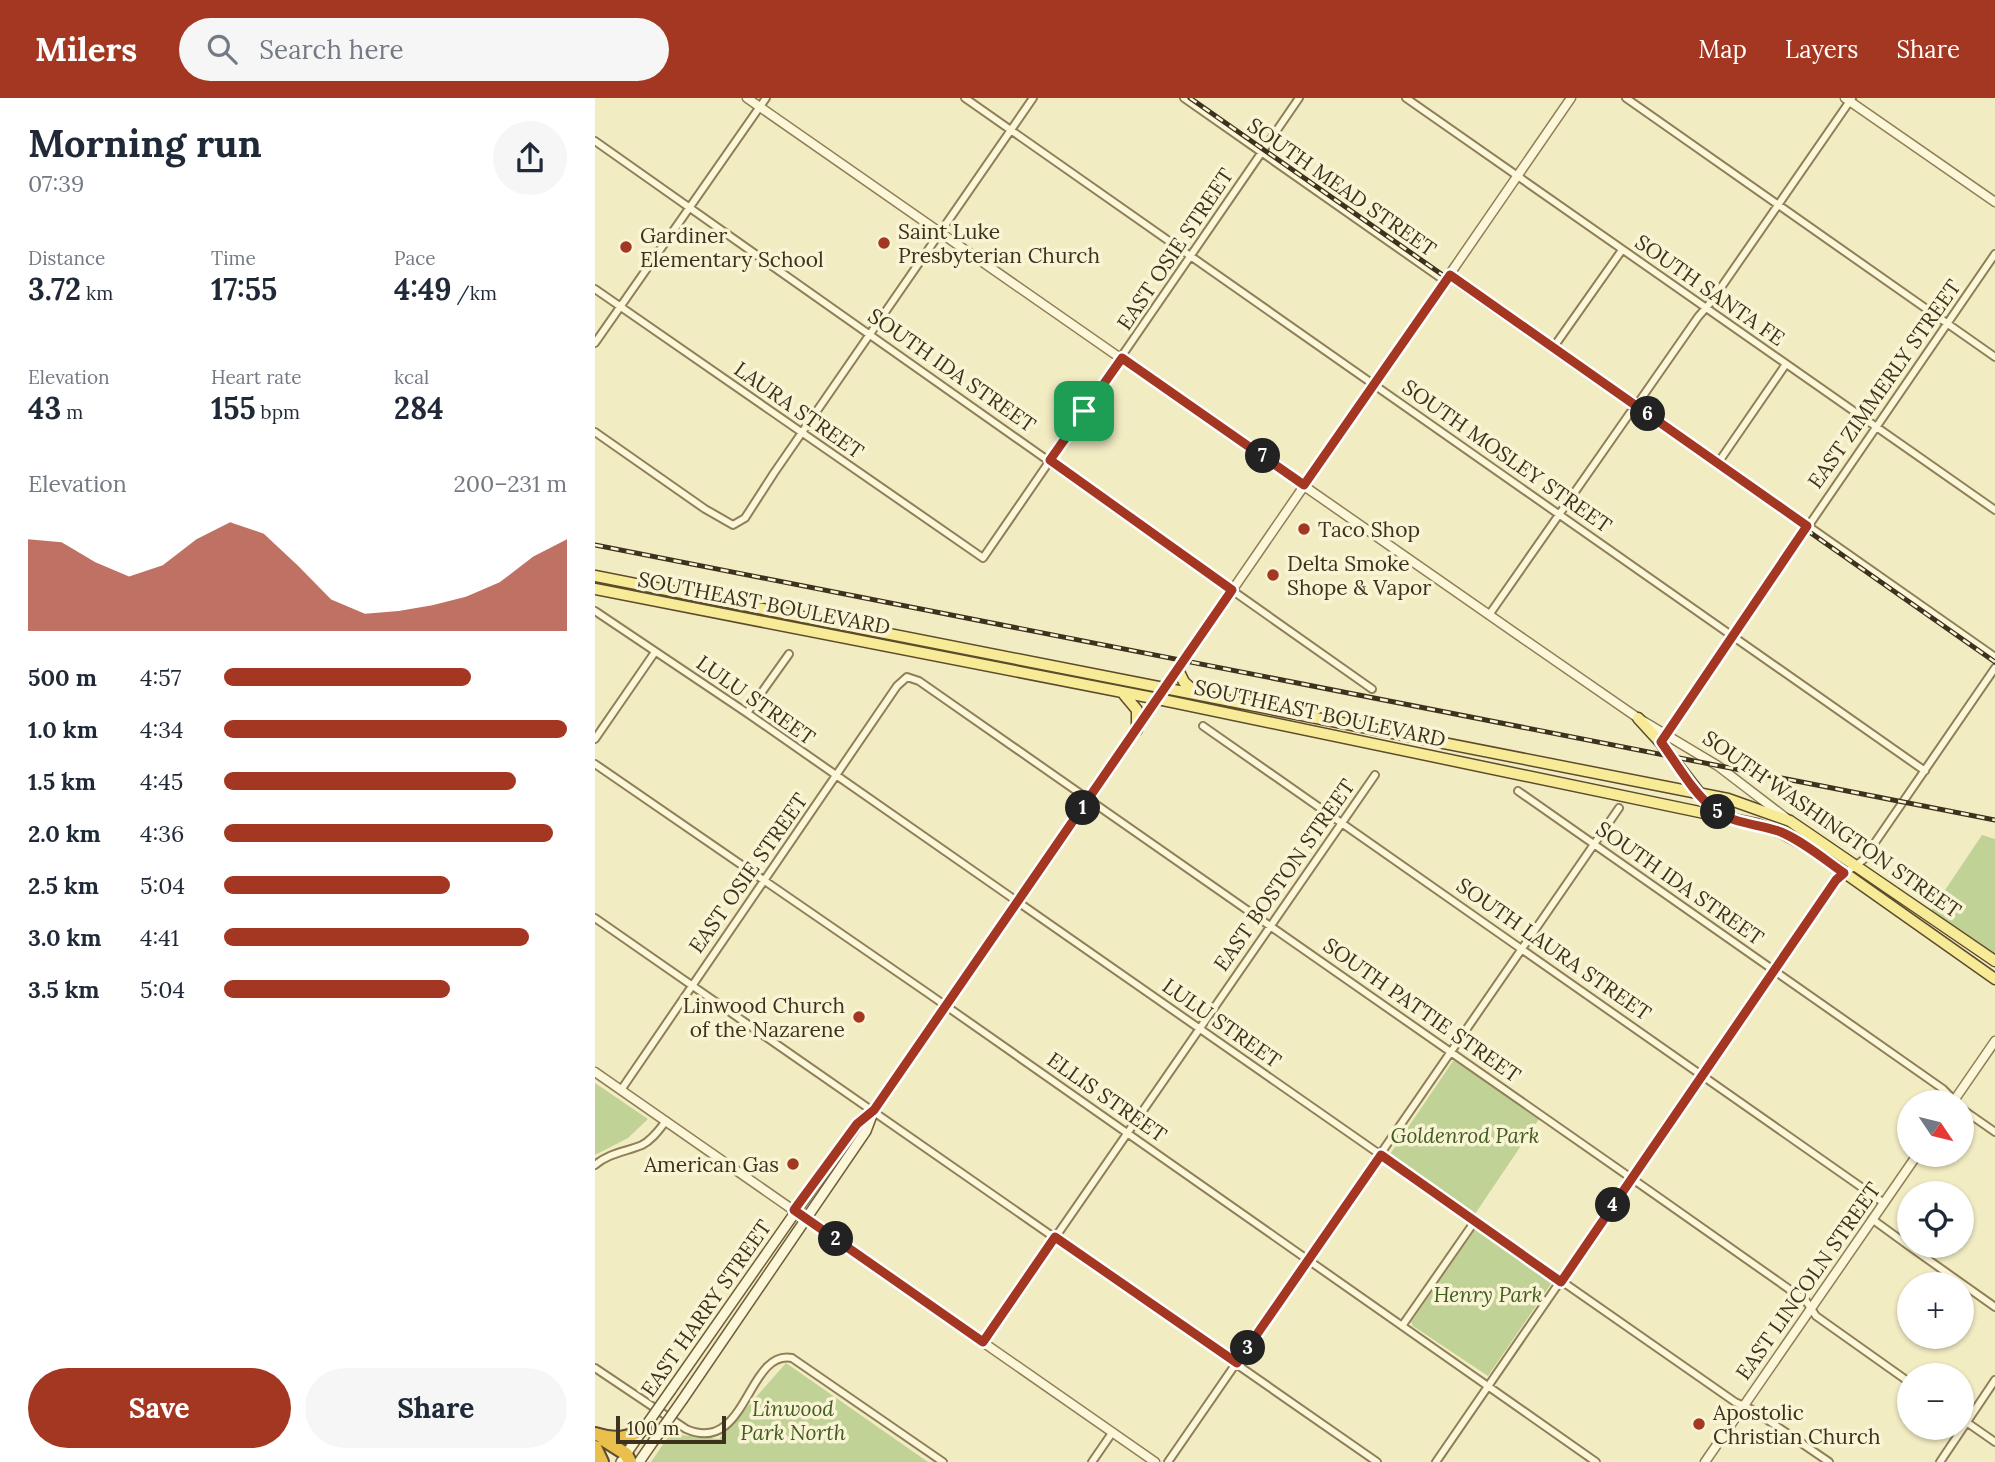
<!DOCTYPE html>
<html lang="en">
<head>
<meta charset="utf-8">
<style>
	body { margin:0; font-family:Lora,serif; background:#f6f6f7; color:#1f2937; height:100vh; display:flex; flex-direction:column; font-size:26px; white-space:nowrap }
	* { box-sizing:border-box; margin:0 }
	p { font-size:23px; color:#747a83 }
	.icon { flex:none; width:38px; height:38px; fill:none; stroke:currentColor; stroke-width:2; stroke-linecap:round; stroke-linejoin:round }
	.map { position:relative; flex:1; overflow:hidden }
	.side { display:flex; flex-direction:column; background:#fff; width:595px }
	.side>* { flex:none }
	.needle { width:46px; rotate:125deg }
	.controls { position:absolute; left:1302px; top:992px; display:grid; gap:14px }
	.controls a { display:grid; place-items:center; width:77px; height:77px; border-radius:50%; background:#fff; box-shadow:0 2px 5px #0004; font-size:35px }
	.scale { position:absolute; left:21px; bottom:18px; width:110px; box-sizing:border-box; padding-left:7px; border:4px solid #3d321d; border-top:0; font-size:19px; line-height:24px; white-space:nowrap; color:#3d321d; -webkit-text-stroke:5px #f9f4d4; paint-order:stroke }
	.pin { position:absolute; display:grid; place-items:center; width:60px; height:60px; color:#fff; margin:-30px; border-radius:14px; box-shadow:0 4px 10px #0006 }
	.km { position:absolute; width:35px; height:35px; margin:-18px; border-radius:50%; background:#222; color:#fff; font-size:19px; line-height:35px; text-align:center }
	.round { display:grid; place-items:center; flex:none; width:74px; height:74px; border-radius:37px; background:#f6f6f7 }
	.head { display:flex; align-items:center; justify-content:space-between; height:119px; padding:0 28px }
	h1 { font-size:38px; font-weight:800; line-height:52px }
	.metrics { display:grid; grid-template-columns:repeat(3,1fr); gap:10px; height:119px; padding:7px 28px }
	.metrics div { display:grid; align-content:center }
	.metrics b { font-size:30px; font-weight:800 }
	.metrics small { font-size:19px; font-weight:400 }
	.metrics p { font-size:19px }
	.chart { height:196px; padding:14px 28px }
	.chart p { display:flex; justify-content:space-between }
	.chart svg { width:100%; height:126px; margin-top:7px; fill:#a43722; opacity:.7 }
	.primary-button { display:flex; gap:14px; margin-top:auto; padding:14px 28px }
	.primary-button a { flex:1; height:80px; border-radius:42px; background:#a43722; color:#fff; font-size:28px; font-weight:800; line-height:80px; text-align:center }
	.primary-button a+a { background:#f6f6f7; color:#1f2937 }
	ul { padding:0 28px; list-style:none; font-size:23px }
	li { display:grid; grid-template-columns:112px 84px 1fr; align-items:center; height:52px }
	li i { height:18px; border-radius:9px; background:#a43722 }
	header { display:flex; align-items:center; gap:42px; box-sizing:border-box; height:98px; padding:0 35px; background:#a43722; color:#fff }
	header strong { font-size:33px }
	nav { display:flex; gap:38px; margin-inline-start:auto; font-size:24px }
	.search { width:490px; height:63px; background:#f6f6f7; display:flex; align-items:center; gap:18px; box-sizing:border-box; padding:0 24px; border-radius:38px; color:#747a83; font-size:26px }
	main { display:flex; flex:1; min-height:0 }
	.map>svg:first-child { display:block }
</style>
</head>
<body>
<header>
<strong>Milers</strong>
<div class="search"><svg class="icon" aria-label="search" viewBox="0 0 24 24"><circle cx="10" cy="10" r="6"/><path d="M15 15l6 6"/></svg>Search here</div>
<nav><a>Map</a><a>Layers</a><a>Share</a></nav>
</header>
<main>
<section class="side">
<div class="head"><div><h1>Morning run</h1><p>07:39</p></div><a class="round"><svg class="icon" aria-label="share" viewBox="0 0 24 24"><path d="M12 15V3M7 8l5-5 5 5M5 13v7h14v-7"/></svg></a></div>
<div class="metrics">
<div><p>Distance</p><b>3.72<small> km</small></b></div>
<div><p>Time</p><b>17:55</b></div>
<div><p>Pace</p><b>4:49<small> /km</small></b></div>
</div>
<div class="metrics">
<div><p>Elevation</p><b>43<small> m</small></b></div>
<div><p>Heart rate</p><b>155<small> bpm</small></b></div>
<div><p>kcal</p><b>284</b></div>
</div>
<div class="chart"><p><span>Elevation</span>200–231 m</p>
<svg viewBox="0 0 160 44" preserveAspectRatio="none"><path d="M0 44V12L10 13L20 20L30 25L40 21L50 12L60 6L70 10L80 21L90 33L100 38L110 37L120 35L130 32L140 27L150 18L160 12V44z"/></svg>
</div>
<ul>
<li><b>500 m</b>4:57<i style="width:72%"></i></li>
<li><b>1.0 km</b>4:34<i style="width:100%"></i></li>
<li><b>1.5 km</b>4:45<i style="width:85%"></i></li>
<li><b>2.0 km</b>4:36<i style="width:96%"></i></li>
<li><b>2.5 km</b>5:04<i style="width:66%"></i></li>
<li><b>3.0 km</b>4:41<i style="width:89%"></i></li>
<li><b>3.5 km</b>5:04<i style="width:66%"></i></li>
</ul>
<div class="primary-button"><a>Save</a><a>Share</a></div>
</section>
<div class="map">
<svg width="1400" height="1364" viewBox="0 0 1400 1364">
	<rect width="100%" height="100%" fill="#f2ecc3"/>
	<!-- green -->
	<path fill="#c0d296" d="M1387,737L1400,741V858L1336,813Z
		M858,963H861L944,1021L880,1116L795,1056Z
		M0,985L53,1021L33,1040L0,1057Z
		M881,1130L958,1183L893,1278L818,1228L816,1224Z
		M191,1265L333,1364H56L75,1336L124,1341Z"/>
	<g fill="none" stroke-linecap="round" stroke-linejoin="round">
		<!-- minor casing -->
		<g stroke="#8f7e58" stroke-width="10">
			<path id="minor" d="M370,0L1330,673
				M589,0L850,183
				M811,0L1400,412
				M1031,0L1400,259
				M0,43L777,591
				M855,177L1400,559
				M0,191L388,460L704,0
				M0,245L171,0
				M958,250L1027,152
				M1041,308L1103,219L1116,204L1257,0
				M0,334L110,411L138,427L150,420L179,375L438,0
				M1123,365L1191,266
				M0,513L152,615L1140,1304L1158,1312L1234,1364
				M894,517L1035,315
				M152,615L194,556
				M608,628L1289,1105
				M1068,640L1400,156
				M0,641L60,554
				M0,666L334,896L1001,1364
				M923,693L1348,991L1360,1003
				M0,820L782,1364
				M26,992L302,588L312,579L324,583C620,788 916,995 1211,1203L1221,1218L1314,1284
				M1367,1011L1400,1034
				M0,1067C14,1055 30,1054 47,1047C57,1042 64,1032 71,1023
				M1277,1121L1314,1148
				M1314,1148L1400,1209
				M807,1228L880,1123
				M388,1244L780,677
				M0,1270L91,1331C152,1358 152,1251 197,1260L348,1364
				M1367,1321L1400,1344
				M497,1364L517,1335
				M573,1364L1024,710
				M841,1364L1241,782L1268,762L1400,570
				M1345,1364L1400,1282"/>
		</g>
		<!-- tertiary casing -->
		<g stroke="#8f7e58" stroke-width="11">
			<path id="tertiary" d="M152,0L923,537L1043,620L1123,668L1191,720
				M1250,0L1400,104
				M570,590L976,0
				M0,974L560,1364
				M1358,1004L1400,943
				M1110,1364L1322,1057"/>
		</g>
		<!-- secondary casing -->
		<g stroke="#715f3b" stroke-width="12">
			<path id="secondary" d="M76,1292L262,1026L278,1013
				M88,1301L271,1033L279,1012L570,590
				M31,1356L47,1333
				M26,1364L27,1363
				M44,1364L62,1338"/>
		</g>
		<!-- primary casing -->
		<g stroke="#5c4b2c" stroke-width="13">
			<path id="primary" d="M0,478L1133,701L1195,723L1400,863
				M0,491L563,601L1162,726L1187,735L1213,749L1400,881
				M583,572L589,584L600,594
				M527,594L542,612V632
				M1043,620L1065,644L1113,706L1127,716"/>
		</g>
		<!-- motorway casing -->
		<g stroke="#5c4b2c" stroke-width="16">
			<path id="motorway" d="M0,1336C20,1342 33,1342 50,1329
				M9,1342L31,1356L35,1364
				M0,1349L7,1364"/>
		</g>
		<!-- minor -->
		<use href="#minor" stroke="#fcf7d8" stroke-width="6"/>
		<!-- tertiary -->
		<use href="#tertiary" stroke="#fcf7d8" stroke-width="8"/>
		<!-- secondary -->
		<use href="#secondary" stroke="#fcf7d8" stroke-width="9"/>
		<!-- primary -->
		<use href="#primary" stroke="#f8eb98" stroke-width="10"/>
		<!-- motorway -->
		<use href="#motorway" stroke="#e9bf4d" stroke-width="12"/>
		<!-- rail casing -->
		<g stroke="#3d321d" stroke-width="5">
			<path id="rail" d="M595,0L1400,564
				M0,447L1400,722"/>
		</g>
		<!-- rail -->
		<use href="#rail" stroke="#f9f4d4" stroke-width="2.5" stroke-dasharray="8" stroke-linecap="butt"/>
		<!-- secondary-bridge casing -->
		<g stroke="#715f3b" stroke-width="12" stroke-linecap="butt">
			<path id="secondary-bridge" d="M50,1329L76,1292
				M62,1338L88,1301"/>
		</g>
		<!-- secondary-bridge -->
		<use href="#secondary-bridge" stroke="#fcf7d8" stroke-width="9"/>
	</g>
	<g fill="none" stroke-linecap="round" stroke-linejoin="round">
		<!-- route casing -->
		<g stroke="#fff" stroke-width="14">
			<path id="route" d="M855,177L1212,428L1066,644C1082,666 1098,695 1120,712C1138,726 1165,726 1186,734C1209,744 1229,761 1249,775L1241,782L966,1184L786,1057L642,1265L460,1139L388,1244L199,1112L262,1026L279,1012L637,492L455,362L527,260L709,387Z"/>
		</g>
		<!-- route -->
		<use href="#route" stroke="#a43722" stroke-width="9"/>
	</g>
	<!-- markers -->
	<g fill="#a43722" stroke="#f9f4d4" stroke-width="2.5">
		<circle cx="289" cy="145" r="7"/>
		<circle cx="31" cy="149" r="7"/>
		<circle cx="709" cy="431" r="7"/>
		<circle cx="678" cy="477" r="7"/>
		<circle cx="264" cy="919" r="7"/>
		<circle cx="198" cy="1066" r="7"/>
		<circle cx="1104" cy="1326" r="7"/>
	</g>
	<g text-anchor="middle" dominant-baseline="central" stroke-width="7" stroke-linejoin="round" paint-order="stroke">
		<!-- street labels -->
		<g font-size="21" fill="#3d321d" stroke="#f9f4d4">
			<text transform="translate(747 89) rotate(35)">SOUTH MEAD STREET</text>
			<text transform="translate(580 151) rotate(-56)">EAST OSIE STREET</text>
			<text transform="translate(1115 192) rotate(35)">SOUTH SANTA FE</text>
			<text transform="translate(357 272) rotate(35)">SOUTH IDA STREET</text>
			<text transform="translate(1289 286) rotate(-55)">EAST ZIMMERLY STREET</text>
			<text transform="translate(204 312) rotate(35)">LAURA STREET</text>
			<text transform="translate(912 358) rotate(35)">SOUTH MOSLEY STREET</text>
			<text transform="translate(169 505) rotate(11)">SOUTHEAST BOULEVARD</text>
			<text transform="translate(161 602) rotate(35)">LULU STREET</text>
			<text transform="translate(725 615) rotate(12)">SOUTHEAST BOULEVARD</text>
			<text transform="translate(1237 726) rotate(35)">SOUTH WASHINGTON STREET</text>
			<text transform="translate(153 775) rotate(-55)">EAST OSIE STREET</text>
			<text transform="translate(689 777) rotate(-55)">EAST BOSTON STREET</text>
			<text transform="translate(1085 785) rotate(35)">SOUTH IDA STREET</text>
			<text transform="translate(959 851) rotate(35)">SOUTH LAURA STREET</text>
			<text transform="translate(827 912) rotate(35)">SOUTH PATTIE STREET</text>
			<text transform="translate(627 925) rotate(35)">LULU STREET</text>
			<text transform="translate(512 999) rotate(35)">ELLIS STREET</text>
			<text transform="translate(1213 1183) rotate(-55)">EAST LINCOLN STREET</text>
			<text transform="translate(111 1210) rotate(-55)">EAST HARRY STREET</text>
		</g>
		<!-- poi labels -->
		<g font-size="21" fill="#3d321d" stroke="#f9f4d4" text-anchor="start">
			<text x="303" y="133">Saint Luke<tspan x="303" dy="24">Presbyterian Church</tspan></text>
			<text x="45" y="137">Gardiner<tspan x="45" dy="24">Elementary School</tspan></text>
			<text x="723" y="431">Taco Shop</text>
			<text x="692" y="465">Delta Smoke<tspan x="692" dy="24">Shope &amp; Vapor</tspan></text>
			<text x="250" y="907" text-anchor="end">Linwood Church<tspan x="250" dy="24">of the Nazarene</tspan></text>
			<text x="184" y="1066" text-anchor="end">American Gas</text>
			<text x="1118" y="1314">Apostolic<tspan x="1118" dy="24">Christian Church</tspan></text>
		</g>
		<!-- park labels -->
		<g font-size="21" font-style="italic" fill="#435c22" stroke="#f9f4d4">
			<text x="870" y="1037">Goldenrod Park</text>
			<text x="893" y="1196">Henry Park</text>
			<text x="198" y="1310">Linwood<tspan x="198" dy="24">Park North</tspan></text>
		</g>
	</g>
</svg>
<div class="controls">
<a><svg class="needle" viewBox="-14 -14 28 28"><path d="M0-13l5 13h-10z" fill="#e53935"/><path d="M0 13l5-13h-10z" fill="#747a83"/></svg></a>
<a><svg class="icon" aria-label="locate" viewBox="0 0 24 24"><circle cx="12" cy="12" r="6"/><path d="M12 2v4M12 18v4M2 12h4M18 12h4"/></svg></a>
<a>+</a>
<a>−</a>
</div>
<div class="scale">100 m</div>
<div class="pin" style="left:489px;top:313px;background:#1e9e55"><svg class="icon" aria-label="arrive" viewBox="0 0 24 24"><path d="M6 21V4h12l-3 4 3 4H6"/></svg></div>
<b class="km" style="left:488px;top:710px">1</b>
<b class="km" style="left:241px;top:1141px">2</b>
<b class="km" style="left:653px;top:1250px">3</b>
<b class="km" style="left:1018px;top:1107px">4</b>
<b class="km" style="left:1123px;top:714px">5</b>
<b class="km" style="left:1053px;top:316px">6</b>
<b class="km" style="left:668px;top:358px">7</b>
</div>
</main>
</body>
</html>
